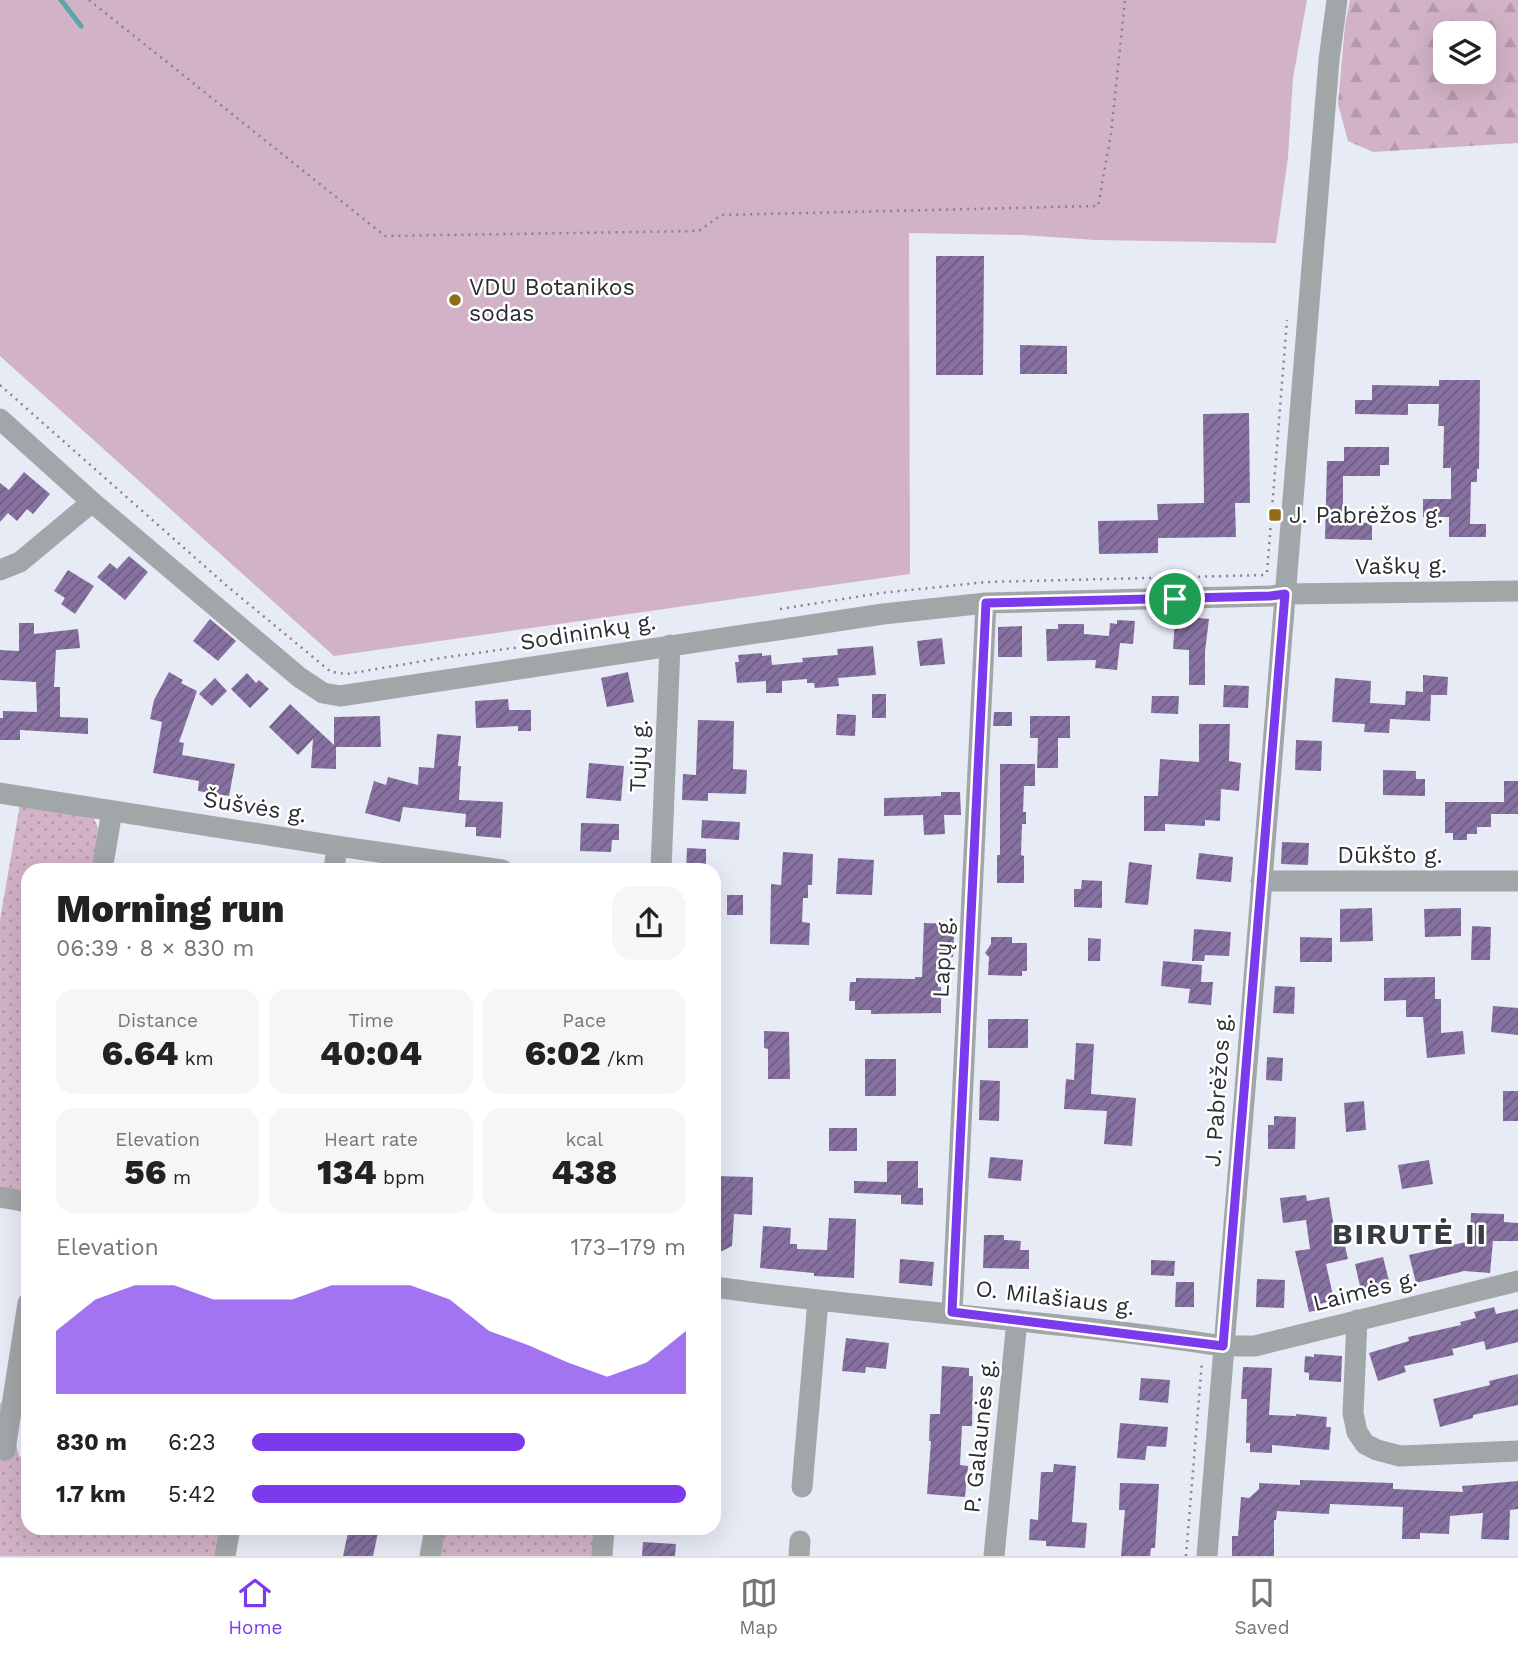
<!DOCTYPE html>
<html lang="en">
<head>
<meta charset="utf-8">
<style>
	body { margin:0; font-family:"Work Sans",sans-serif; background:#f6f6f6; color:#222; height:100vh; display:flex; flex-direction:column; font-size:26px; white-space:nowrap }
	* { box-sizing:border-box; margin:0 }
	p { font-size:23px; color:#767676 }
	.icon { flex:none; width:38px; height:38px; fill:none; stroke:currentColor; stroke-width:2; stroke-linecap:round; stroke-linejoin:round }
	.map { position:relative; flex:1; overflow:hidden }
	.drawer { position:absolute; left:21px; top:863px; width:700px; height:672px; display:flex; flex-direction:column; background:#fff; border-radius:21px; box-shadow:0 7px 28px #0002 }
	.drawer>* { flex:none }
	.tools { position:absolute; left:1433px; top:21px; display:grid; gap:14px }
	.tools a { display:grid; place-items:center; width:63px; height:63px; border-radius:14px; background:#fff; box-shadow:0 7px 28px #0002; font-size:35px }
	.pin { position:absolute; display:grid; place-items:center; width:60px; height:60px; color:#fff; margin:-30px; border:4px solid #fff; border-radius:50%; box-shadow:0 2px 7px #0007 }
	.round { display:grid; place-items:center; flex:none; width:74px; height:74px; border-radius:21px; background:#f6f6f6 }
	.head { display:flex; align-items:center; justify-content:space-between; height:119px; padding:0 35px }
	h1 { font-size:38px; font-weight:800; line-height:52px }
	.metrics { display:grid; grid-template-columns:repeat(3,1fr); gap:10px; height:119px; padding:7px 35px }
	.metrics div { display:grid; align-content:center; border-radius:18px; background:#f6f6f6; text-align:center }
	.metrics b { font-size:35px; font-weight:800 }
	.metrics small { font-size:19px; font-weight:400 }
	.metrics p { font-size:19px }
	.chart { height:196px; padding:14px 35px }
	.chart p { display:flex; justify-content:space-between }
	.chart svg { width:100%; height:126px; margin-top:7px; fill:#7c3aed; opacity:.7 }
	ul { padding:0 35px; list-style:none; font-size:23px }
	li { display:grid; grid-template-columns:112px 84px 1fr; align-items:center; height:52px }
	li i { height:18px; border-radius:9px; background:#7c3aed }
	.dock { display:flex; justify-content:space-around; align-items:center; height:98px; border-top:2px solid #e0e0e0; background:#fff; font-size:19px; color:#767676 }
	.dock a { display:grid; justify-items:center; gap:4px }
	.dock .selected { color:#7c3aed }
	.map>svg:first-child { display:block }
</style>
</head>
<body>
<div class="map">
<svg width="1518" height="1556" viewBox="0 0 1518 1556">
	<defs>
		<pattern id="grass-dots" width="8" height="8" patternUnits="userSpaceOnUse" patternTransform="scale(1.75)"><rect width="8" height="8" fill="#d2b2c6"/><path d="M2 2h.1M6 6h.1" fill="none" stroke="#b499ab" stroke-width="1.8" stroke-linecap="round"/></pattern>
		<pattern id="forest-firs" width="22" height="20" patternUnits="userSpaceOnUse" patternTransform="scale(1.75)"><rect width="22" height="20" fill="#d2b2c6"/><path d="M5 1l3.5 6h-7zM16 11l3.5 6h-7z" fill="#b499ab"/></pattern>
		<pattern id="building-hatch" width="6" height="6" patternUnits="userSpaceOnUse" patternTransform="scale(1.75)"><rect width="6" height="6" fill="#8671a0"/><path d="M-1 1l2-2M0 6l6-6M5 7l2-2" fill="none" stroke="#6e5d83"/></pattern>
	</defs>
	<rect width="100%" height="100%" fill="#e7ebf6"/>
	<!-- grass -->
	<path fill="url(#grass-dots)" d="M20,804L86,813L94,819L99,830L94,870H28V1195L0,1190V920Z
		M0,1403L6,1404L19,1456L28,1460V1528H224L217,1556H0Z
		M440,1528H598L596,1556H435Z"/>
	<!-- forest -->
	<path fill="url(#forest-firs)" fill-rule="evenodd" d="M1350,0H1518V143L1373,152L1348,141L1338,104L1345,25ZM1446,33H1484V72H1446Z"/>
	<!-- green -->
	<path fill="#d2b2c6" d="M0,0H1307L1293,78L1288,157L1276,243L1095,240L1023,235L909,233L910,574L334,656L0,356Z"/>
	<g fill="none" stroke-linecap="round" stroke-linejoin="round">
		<!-- stream -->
		<path stroke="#5ca6ab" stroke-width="5" d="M61,0L81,26"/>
	</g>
	<!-- building -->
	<path fill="url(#building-hatch)" d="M936,256H984L983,375H936Z
		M1020,345L1067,346V374H1020Z
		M1439,380H1480L1479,469H1477V482H1471L1470,524H1486V537H1449V517H1423V499H1451V468H1443L1444,426H1438L1439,404H1408V415L1355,414V400H1372V385L1439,386Z
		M1249,413L1250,503H1235L1236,537L1158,538V553L1099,554L1098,521L1158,520L1157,504L1204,503L1203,414Z
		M1344,447H1389V465H1380V476H1343V522L1372,523V540L1325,539L1327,461H1344Z
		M24,472L50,494L33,514L27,509L17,521L8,513L0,522V483L9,490Z
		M129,556L148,572L125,600L97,577L110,563L117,569Z
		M68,570L94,586L75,614L61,604L65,598L54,591Z
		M1189,617L1209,619L1205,651V685H1189V650L1173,649L1175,620H1189Z
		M210,619L236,641L218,661L193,641Z
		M1117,620L1135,621L1133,644L1120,643L1117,670L1095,668L1096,660L1047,661L1046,629H1058V624H1084V634L1109,636L1110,623L1117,624Z
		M19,623H34V634L78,629L80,648L56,650L54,687H60V717L88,718V734L20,730V740H0V718H3V711L37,712L36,682L0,680V650L19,651Z
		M1022,626V657H998V627Z
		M942,638L945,664L920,666L917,641Z
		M873,646L876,675L838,678L839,686L815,688L814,683H807V679L782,681V693H766V681L737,683L735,662H739L738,655L762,653V656L771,655L772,665L803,662L802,658L838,655L837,649Z
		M169,672L183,680L181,683L197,691L179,742L184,743L182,755L235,764L229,796L198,791L199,781L153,773L162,722L150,719L154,700Z
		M628,672L634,702L607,707L601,678Z
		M247,673L256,683L259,680L269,689L250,708L231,689Z
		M1423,675L1448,677L1447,695H1431L1430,721L1390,719L1389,733L1364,732L1365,724L1332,722L1335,678L1371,681L1370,703L1405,705L1406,691L1423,692Z
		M215,678L227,691L212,706L199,694Z
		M1224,685L1249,686L1248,708L1223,707Z
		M872,694H886V718H872Z
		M1152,696H1179L1178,714L1151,713Z
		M508,699L509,710H531V731H518V726L476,728L475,701Z
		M290,704L334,745V717L380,716L381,747H336V769L311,768L313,739L298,755L269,727Z
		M994,712H1012V726H993Z
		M837,714L856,715L855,736L836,735Z
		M1030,716H1070V738H1058V768H1037L1038,738H1030Z
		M698,720L734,721L733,769L747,770L746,794L708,793V801L682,800L683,774L696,775Z
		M1199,724H1230L1229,761L1241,763L1239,791L1221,789L1220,821L1205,820V826L1165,824V831H1144V796H1158L1160,759L1199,762Z
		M437,734L461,736L458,766H461L459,800L503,802L501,838L476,836V827H465L466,814L403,807L400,822L365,813L374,781L386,785L388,777L418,785L419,767L434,768Z
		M1296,740L1322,741L1321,771L1295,770Z
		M589,763L624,766L621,801L586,798Z
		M1000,764H1035V786H1024L1023,812H1026V824H1022L1021,855L1024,856V883H997V855H1000Z
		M1383,770L1416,771V779H1425V796L1383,795Z
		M1504,781H1518V814H1491V827H1477V834H1467V840H1453V833H1445V802H1504Z
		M941,792H960L961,815H944L945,834L924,835L923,815L884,816V798L941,796Z
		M702,820L740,822L739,840L701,838Z
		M581,823L619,824V840H612L611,852L580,851Z
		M1282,842L1309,843L1308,865L1281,864Z
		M687,848L706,849V870H686Z
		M783,852L813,854L812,885H808V898H803L802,922L810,923L809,945L770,944L771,884L781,885Z
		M1199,853L1233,857L1231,882L1196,879Z
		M838,858L874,860L872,895L836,894Z
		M1129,862L1152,865L1148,905L1125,903Z
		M1082,880L1102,881V908L1074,907V889H1081Z
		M727,895H743V915H727Z
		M1372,908L1373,941L1340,942V909Z
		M1461,908V936L1425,937L1424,909Z
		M924,923L950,924V932L954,934L953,957L941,956L940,962H938V987H941V1013L871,1014V1010H855V1001H849L850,982H856V978L915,979V977H922Z
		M1472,926L1491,927L1490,960H1471Z
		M1194,929L1231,932L1229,956L1205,955L1204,961H1192Z
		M991,937H1012V943H1027V971H1022V976L988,975L989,957L985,953L991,944Z
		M1300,937L1332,938V962H1300Z
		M1088,938L1101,939L1100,961H1088Z
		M1163,961L1202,965L1201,982H1213L1211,1005L1188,1003L1190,989L1161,986Z
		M1435,977V999H1441V1033L1463,1031L1465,1054L1427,1058L1423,1017H1406V1000L1384,1001V978Z
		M1275,986L1295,987L1294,1014L1273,1013Z
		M1493,1006L1518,1008V1035L1491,1032Z
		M988,1019H1028V1048H988Z
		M764,1031L789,1032L790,1079H768V1049L764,1048Z
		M1076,1043L1094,1044L1091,1094L1136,1098L1132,1146L1104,1144L1107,1111L1064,1109L1066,1079L1074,1080Z
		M1267,1057L1283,1058L1282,1081L1266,1080Z
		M865,1059H896V1096H865Z
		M980,1080L1000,1081L999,1121L979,1120Z
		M1503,1091H1518V1121H1503Z
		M1364,1101L1366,1130L1346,1132L1344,1103Z
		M1274,1116L1296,1117L1295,1149H1268V1125H1274Z
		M829,1128H857V1151H829Z
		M990,1157L1023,1160L1021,1181L988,1178Z
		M1429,1160L1433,1184L1402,1189L1398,1165Z
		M887,1161H918V1188H923V1205L901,1204V1195L854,1193V1181L887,1182Z
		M714,1176L753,1177L752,1215L734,1214L732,1246L714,1255Z
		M1306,1195L1307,1201L1329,1197L1336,1240L1343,1238L1348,1259L1326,1264L1334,1300L1320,1304L1322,1309L1309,1312L1295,1251L1310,1249L1306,1220L1283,1223L1280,1198Z
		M1471,1213L1504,1214V1222L1518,1223V1241H1493L1490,1273L1464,1271L1416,1283L1409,1255L1470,1241Z
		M829,1218L856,1219L854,1278L814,1276V1273L760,1268L763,1226L791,1228L790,1244H797V1249L827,1250Z
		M984,1235H1004V1240L1021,1241L1020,1250H1029V1269L983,1268Z
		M1383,1257L1391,1289L1362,1295L1355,1264Z
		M900,1259L934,1262L932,1286L899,1283Z
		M1151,1260L1175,1261L1174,1276L1151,1275Z
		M1257,1279L1285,1280L1284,1308L1256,1307Z
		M1176,1282H1194V1307H1175Z
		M1494,1307L1496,1314L1518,1309V1342L1486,1350L1484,1341L1452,1349L1454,1355L1404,1366L1406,1372L1378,1381L1369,1353L1409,1341L1408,1337L1461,1325L1460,1322L1476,1318L1474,1312Z
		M846,1338L889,1343L886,1369L866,1367L865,1373L842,1371Z
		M1314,1354L1342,1356L1341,1382L1309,1380V1373L1304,1372L1305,1356L1314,1357Z
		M942,1366L969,1368V1376H973L972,1426H962L960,1465L968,1466L965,1497L927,1494L931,1441H929L930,1414H940Z
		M1243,1367L1272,1368L1269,1415L1296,1416V1414L1327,1417L1326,1427H1331L1329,1450L1272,1445V1453L1250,1452V1443H1246L1247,1399H1241Z
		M1518,1374V1405L1473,1415V1418L1440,1427L1433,1399L1490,1385L1489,1381Z
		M1141,1378L1170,1380L1168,1403L1139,1400Z
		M1120,1423L1168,1427L1166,1447L1147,1446L1145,1460L1117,1458Z
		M1054,1464L1076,1466L1072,1522L1087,1523L1085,1548L1046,1546V1541L1029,1540L1030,1519L1038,1520L1041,1472H1053Z
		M1300,1480L1393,1483V1489L1463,1492L1462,1486L1518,1481V1509L1510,1510L1509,1540L1481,1539L1483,1513L1450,1516L1449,1534L1420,1533V1539H1402L1403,1507L1330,1504L1329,1514L1277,1511L1276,1520H1274V1556H1232V1536H1238L1241,1497L1249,1498L1259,1489V1483L1300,1485Z
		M1120,1483L1159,1484L1155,1548H1151L1150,1556H1121L1125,1510H1119Z
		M349,1528H379L373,1556H343Z
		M643,1542L676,1544L675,1556H642Z"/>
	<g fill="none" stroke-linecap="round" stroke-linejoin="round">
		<!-- path -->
		<path stroke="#82858d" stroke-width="2.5" stroke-dasharray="2 5" stroke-linecap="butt" d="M89,0L385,236L699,231L721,215L1098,206L1111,134L1125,0
			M0,385L227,586L331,672L347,674L441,658L614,634
			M1267,572L1287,320
			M780,609L881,593L987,582L1267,575
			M1186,1556L1202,1361"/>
		<!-- minor -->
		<path stroke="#a1a6a9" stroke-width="21" d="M0,419L92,502L299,677L323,693L340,696L883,614L986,603L1270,596L1285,594L1518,591
			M0,570L20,562L92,502
			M0,793L337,846L502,870
			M102,870L112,811
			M334,870L337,846
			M661,870L670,645
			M1261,881H1518
			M0,1197L28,1202
			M714,1287C883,1311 1054,1320 1223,1346H1255L1518,1281
			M952,1313L986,603
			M1357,1320L1353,1413L1357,1432L1365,1444L1377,1450L1400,1456L1518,1451
			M5,1450L28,1303
			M802,1487L818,1301
			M225,1556L230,1528
			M430,1556L435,1528
			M602,1556L604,1528
			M799,1556L800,1541
			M994,1556L1017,1320
			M1207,1556L1304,364L1329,60L1337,0"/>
	</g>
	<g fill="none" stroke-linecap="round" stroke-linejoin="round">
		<!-- route casing -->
		<g stroke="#fff" stroke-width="14">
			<path id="route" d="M1285,594L1223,1346L952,1312L986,603L1270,596Z"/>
		</g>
		<!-- route -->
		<use href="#route" stroke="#7c3aed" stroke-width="9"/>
	</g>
	<!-- markers -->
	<g fill="#906d12" stroke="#fff" stroke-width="2.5">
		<circle cx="455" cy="300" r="7"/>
		<rect x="1268" y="508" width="14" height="14" rx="3.5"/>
	</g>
	<g text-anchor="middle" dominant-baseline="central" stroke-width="5" stroke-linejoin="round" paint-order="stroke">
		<!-- poi labels -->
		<g font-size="23" fill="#2c2e32" stroke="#fff" text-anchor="start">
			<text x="469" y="287">VDU Botanikos<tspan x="469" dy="26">sodas</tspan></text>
			<text x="1289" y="515">J. Pabrėžos g.</text>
		</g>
		<!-- street labels -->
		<g font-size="23" fill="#2c2e32" stroke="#fff">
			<text transform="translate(1401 566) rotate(-1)">Vaškų g.</text>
			<text transform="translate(588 632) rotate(-9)">Sodininkų g.</text>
			<text transform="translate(639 756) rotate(-88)">Tujų g.</text>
			<text transform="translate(255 807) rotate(9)">Šušvės g.</text>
			<text x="1390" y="855">Dūkšto g.</text>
			<text transform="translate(943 957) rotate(-87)">Lapų g.</text>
			<text transform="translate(1218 1090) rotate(-86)">J. Pabrėžos g.</text>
			<text transform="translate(1365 1291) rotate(-14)">Laimės g.</text>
			<text transform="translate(1055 1298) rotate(7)">O. Milašiaus g.</text>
			<text transform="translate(980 1436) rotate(-84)">P. Galaunės g.</text>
		</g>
		<!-- district labels -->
		<g font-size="30" font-weight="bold" letter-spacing="2" fill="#383b43" stroke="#fff">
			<text x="1410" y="1233">BIRUTĖ II</text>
		</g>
	</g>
</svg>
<div class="tools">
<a><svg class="icon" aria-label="layers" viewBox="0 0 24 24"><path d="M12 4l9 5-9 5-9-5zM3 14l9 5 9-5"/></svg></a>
</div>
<div class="pin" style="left:1175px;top:599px;background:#1e9e55"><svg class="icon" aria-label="arrive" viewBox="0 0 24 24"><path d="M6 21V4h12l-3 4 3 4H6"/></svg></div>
<section class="drawer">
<div class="head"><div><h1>Morning run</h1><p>06:39 · 8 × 830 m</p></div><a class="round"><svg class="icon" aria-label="share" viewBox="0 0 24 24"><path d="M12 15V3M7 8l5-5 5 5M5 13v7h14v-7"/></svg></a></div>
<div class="metrics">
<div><p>Distance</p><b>6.64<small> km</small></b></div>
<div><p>Time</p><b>40:04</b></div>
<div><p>Pace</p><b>6:02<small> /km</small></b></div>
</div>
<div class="metrics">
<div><p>Elevation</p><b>56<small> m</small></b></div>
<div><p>Heart rate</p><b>134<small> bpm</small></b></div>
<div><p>kcal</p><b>438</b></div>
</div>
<div class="chart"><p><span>Elevation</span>173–179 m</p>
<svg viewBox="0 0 160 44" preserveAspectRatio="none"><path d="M0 44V22L10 11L20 6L30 6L40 11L50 11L60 11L70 6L80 6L90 6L100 11L110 22L120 27L130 33L140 38L150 33L160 22V44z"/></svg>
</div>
<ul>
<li><b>830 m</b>6:23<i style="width:63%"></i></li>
<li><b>1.7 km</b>5:42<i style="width:100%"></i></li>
</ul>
</section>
</div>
<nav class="dock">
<a class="selected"><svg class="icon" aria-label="home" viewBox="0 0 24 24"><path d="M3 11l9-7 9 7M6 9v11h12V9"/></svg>Home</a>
<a><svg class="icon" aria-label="map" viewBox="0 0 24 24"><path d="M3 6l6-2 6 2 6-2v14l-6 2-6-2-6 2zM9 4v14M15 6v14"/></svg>Map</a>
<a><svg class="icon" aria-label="saved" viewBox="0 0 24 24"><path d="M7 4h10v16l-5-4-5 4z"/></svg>Saved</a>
</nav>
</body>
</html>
